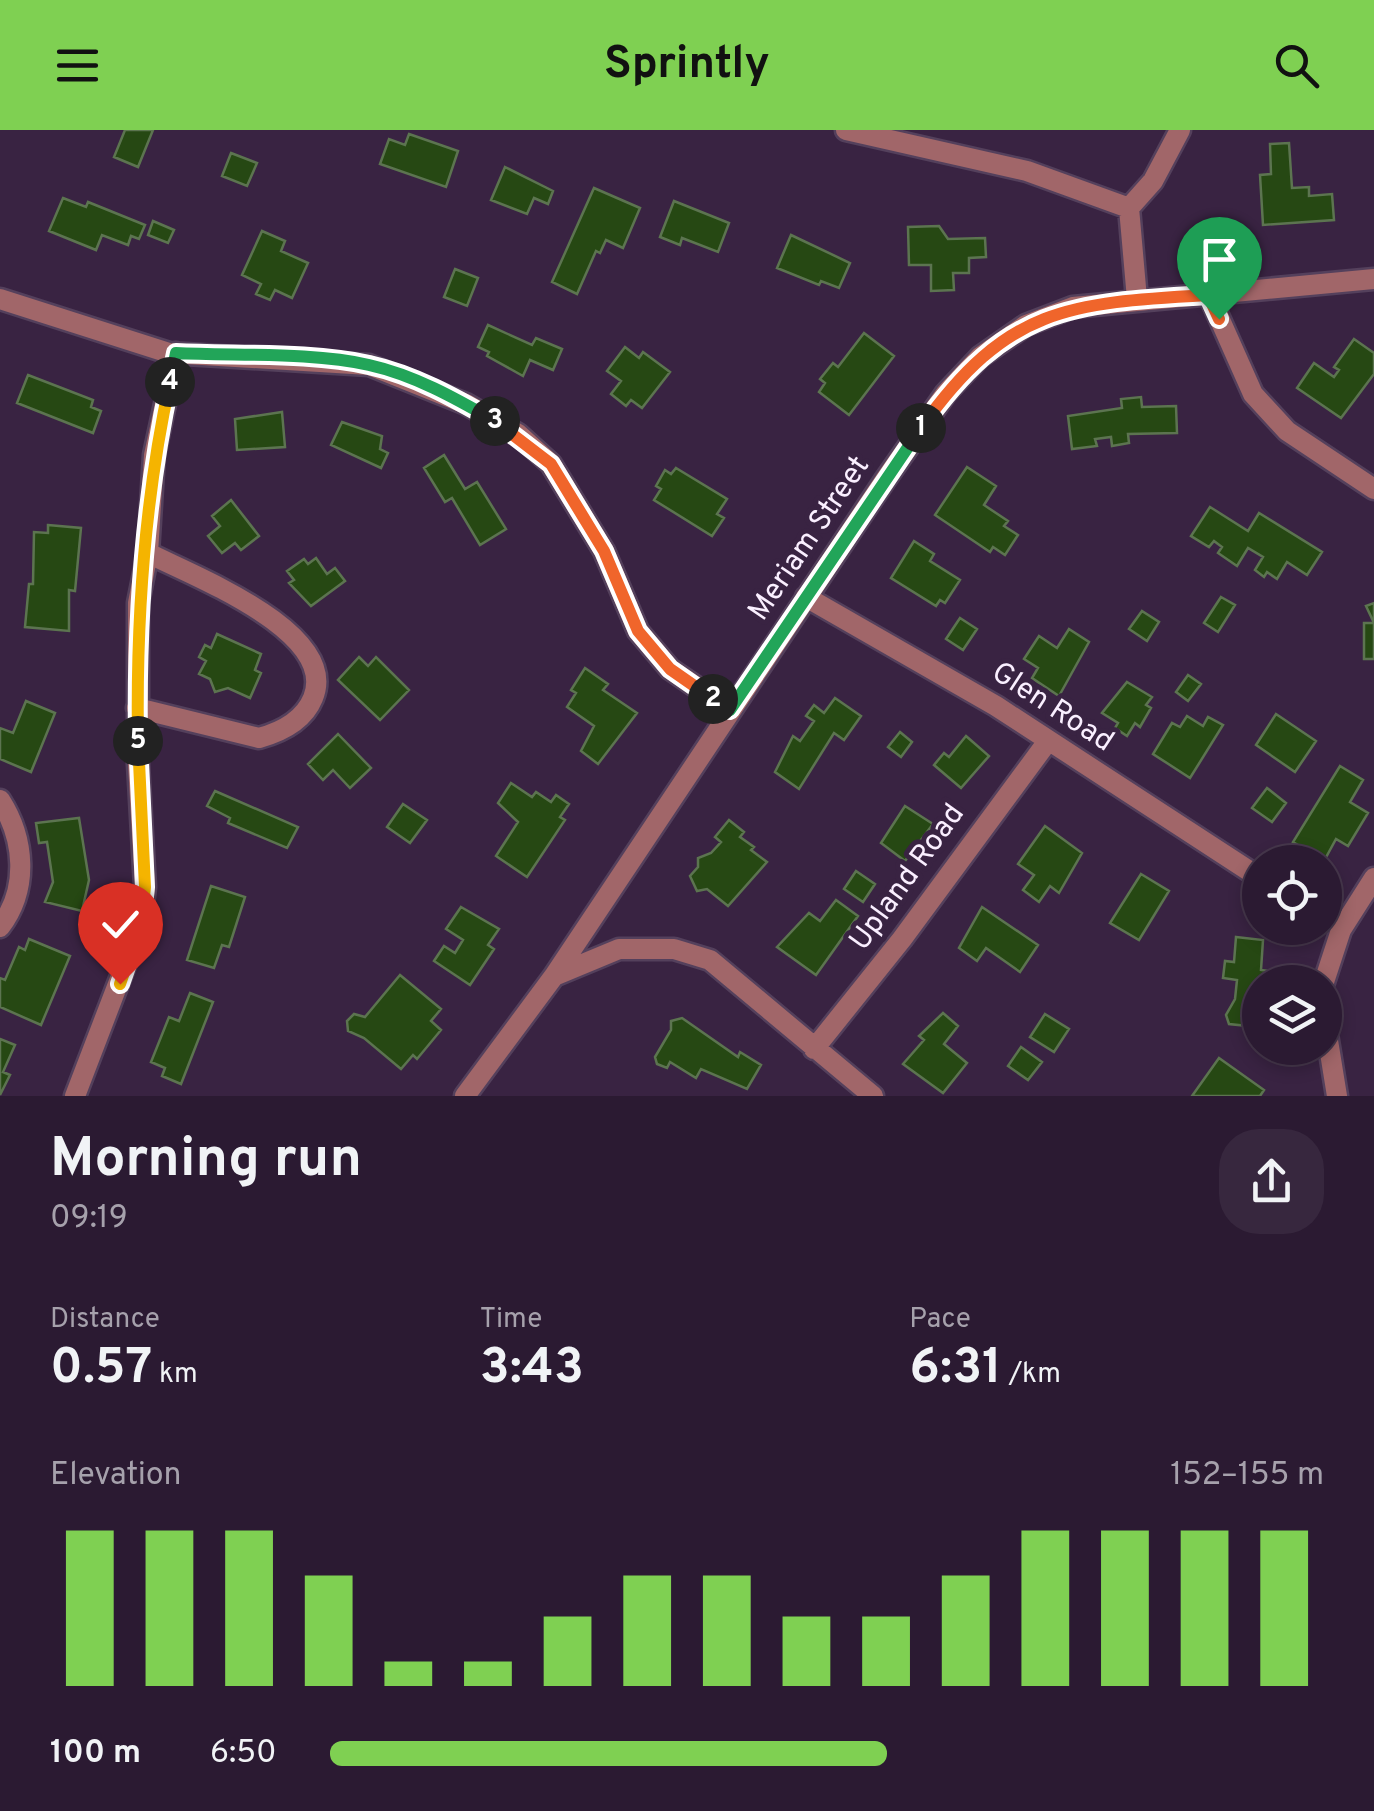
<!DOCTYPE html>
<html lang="en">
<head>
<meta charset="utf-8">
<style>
	body { margin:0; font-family:Overpass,sans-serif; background:#37273e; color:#f1f3f6; height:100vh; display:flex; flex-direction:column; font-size:38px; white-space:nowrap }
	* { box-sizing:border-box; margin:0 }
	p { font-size:32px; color:#a6a1ac }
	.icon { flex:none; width:55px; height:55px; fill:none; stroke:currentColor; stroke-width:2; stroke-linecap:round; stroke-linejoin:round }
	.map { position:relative; height:966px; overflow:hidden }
	.side { display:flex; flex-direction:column; background:#2b1a32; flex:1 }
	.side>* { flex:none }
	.buttons { position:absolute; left:1242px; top:715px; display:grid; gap:20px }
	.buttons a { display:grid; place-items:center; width:100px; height:100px; border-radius:50%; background:#2b1a32; box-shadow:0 5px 15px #0003,0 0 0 2px #47384d; font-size:50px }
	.pin { position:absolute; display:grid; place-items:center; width:85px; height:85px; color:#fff; margin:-102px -42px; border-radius:50% 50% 50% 0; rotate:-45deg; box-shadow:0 0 10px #0007 }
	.pin .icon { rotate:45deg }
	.km { position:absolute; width:50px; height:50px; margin:-25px; border-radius:50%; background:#222; color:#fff; font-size:28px; line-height:50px; text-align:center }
	.round { display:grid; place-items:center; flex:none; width:105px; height:105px; border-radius:40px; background:#37273e }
	.overview { display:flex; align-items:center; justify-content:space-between; height:170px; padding:0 50px }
	h1 { font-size:55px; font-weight:700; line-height:75px }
	.figures { display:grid; grid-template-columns:repeat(3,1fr); gap:15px; height:170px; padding:10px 50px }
	.figures div { display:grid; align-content:center }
	.figures b { font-size:50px; font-weight:700 }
	.figures small { font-size:28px; font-weight:400 }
	.figures p { font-size:28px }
	.chart { height:280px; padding:20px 50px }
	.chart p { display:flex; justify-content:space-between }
	.chart svg { width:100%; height:180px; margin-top:10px; stroke:#7fd052; stroke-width:6 }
	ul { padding:0 50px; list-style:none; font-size:32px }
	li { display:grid; grid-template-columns:160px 120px 1fr; align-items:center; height:75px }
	li i { height:25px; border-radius:12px; background:#7fd052 }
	header { display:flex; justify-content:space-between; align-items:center; height:130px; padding:0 50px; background:#7fd052; color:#111; font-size:45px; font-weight:700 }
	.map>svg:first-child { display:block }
</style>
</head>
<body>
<header><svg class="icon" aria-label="menu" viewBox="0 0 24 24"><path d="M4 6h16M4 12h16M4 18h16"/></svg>Sprintly<svg class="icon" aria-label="search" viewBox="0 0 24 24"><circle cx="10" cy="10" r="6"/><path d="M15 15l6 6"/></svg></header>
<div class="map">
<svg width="1374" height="966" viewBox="0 0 1374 966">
	<rect width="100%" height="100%" fill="#392342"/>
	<!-- building -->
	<path fill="#264813" stroke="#5c7450" stroke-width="2.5" d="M125,0H153L138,37L114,27Z
		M409,4L458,21L446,57L380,34L389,9L405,15Z
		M1289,13L1292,58L1309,57V66L1332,64L1334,90L1263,95L1260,45L1271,44L1270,14Z
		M231,23L257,33L247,56L222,46Z
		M505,37L553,61L548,74L534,68L527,84L491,70Z
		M594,58L640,78L623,118L606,110L600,123L596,121L577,164L552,152Z
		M63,68L86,77L88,72L145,95L139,109L131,106L128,115L102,105L96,120L49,101Z
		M674,71L729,93L718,122L682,108L680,115L660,107Z
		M153,91L174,100L168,113L148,105Z
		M939,96L948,109L985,108L986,127L969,128V143H953L954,160L931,161V135H909L908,97Z
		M262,101L285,111L281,121L308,133L292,168L275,160L270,170L256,164L261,154L242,145Z
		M791,105L850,133L839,158L821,151L819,155L777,138Z
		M455,139L478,148L467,176L444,167Z
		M488,195L532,215L536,208L562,219L553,240L530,230L523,246L487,226L489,222L478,217Z
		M864,203L894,226L849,285L819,262L825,253L820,249L833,233L838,237Z
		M1354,209L1374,223V244L1341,288L1297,258L1314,233L1334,247L1339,240L1334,237Z
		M625,217L639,228L643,222L670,242L642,278L631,270L626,276L611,264L621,251L607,241Z
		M28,245L93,270L91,277L101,281L93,303L17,273Z
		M1141,267L1142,277L1176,276L1177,303L1128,304L1129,313L1112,316L1111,307L1095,309L1097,316L1072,319L1068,286L1122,278L1121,269Z
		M282,282L285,317L237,320L235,289Z
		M342,292L382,306L380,319L388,323L381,338L331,315Z
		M444,325L465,359L477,352L506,399L480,415L452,368L445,372L424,338Z
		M967,337L996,356L984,375L1008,391L1004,396L1018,405L1005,425L993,417L990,422L935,385Z
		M676,338L727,369L717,384L724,388L712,406L654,370L661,359L656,356L665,340L671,344Z
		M231,370L259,406L241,420L235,413L222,423L208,406L220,396L212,386Z
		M1210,377L1248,401L1259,383L1322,422L1307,445L1287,432L1277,449L1267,442L1264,447L1255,440L1263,427L1248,418L1237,436L1218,423L1222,417L1214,411L1209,417L1191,406Z
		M48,395L81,398L75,461L69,460V501L25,497L29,454H33L34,402L48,403Z
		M914,411L934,424L930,431L960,450L945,473L940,470L936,476L891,448Z
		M316,428L327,444L335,438L345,451L311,476L289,453L294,450L287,441L304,429L308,434Z
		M1221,467L1235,475L1218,502L1204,493Z
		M1374,473V529H1364V493H1374L1366,476Z
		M1142,481L1159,492L1147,511L1129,499Z
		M960,488L977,499L963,520L946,509Z
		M1069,499L1089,512L1059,566L1032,548L1038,538L1024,529L1039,506L1057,518Z
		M217,504L261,524L255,540L261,543L250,568L228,558L215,562L210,549L199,544L206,531L199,527L205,515L211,518Z
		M359,527L368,536L376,527L409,560L380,590L338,550Z
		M585,538L608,554L603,560L637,583L598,634L581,621L594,596L567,577L576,563L571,560Z
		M1188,545L1201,554L1188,571L1176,562Z
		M1127,552L1152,567L1146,575L1151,578L1140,597L1135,593L1127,606L1115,598L1118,593L1102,583Z
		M835,568L861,586L844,610L834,603L799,659L775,642L793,606L800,611L814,591L806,586L814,575L824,583Z
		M26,571L55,583L31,642L0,629V598L13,603Z
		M1276,584L1316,611L1295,642L1256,615Z
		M1187,586L1203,596L1208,587L1223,595L1190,648L1153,624L1172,593L1180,597Z
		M900,602L912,612L901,627L888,617Z
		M338,604L371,638L350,658L333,640L323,650L308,634Z
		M966,606L989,626L961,658L934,635L944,623L949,627Z
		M1340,636L1363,650L1350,672L1368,683L1348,716L1336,709L1324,731L1293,712Z
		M511,653L532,667L536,662L551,672L556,665L569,674L560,687L565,690L527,747L496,726L518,692L498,673Z
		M1267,658L1286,673L1272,692L1252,678Z
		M215,661L298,697L287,718L228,693L230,688L207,676Z
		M403,674L427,690L410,713L387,697Z
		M905,676L933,694L905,731L881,713Z
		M79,688L89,750L82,781L45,772L53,752L47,712L39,713L36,693Z
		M729,690L744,702L740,707L754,717L751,720L767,732L728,776L707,759L697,761L690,746L698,737V728L711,723L721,712L715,707Z
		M1045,696L1082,723L1059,763L1050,756L1039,772L1023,760L1034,745L1018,734Z
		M856,741L875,754L863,772L844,759Z
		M1141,744L1169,761L1139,810L1110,793Z
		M211,756L245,767L229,817L222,815L214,838L187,830Z
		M836,770L858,786L816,845L777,817L809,783L820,791Z
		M461,777L499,799L488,815L494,819L470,855L434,831L444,816L455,823L463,810L446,799Z
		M982,777L1038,815L1020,842L986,818L977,831L959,818Z
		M1236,807L1263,810L1261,840L1269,841L1267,852H1260L1258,897L1229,894L1226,885L1235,869L1237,850L1223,848L1225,831L1234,832Z
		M29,809L70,826L41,895L0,877V848L5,850L19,817L25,820Z
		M400,845L441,879L431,891L441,900L417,929L413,925L401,939L364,908L348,901L347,891L354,884L365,887Z
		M190,863L213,872L181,954L162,946L165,938L151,932L169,887L179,891Z
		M943,883L958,896L944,914L967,933L943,963L903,934L924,910L919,906Z
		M1045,884L1069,899L1054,922L1030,907Z
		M682,888L738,927L740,922L761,935L747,959L701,939L696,948L670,932L667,938L657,934L655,927L671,900V891Z
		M0,909L15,915L3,942L10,945L0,965Z
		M1021,917L1042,932L1028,950L1008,936Z
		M1219,928L1264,960L1260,966H1192Z"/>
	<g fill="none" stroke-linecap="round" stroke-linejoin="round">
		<!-- minor casing -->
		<g stroke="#54405c" stroke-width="25">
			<path id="minor" d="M846,0L1027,41L1129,78
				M1209,165L1253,264L1287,301L1374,359
				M0,169L169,223L369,235L466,274L518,304L551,334L604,421L638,501L670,539L730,580
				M1137,169L1129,78L1153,51L1180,0
				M806,467L996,576L1260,748
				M137,578L259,608C281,602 304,590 313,568C340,502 193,446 148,423
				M0,670C25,709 29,759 0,797
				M554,846L619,819H674L710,830L873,966
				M1324,852L1341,800L1374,748
				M1325,892L1337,966
				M814,919L902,809L1048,611
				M75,966L141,794L145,757L138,634V473L148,423L154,325L176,223
				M465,966L554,846L885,350L946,263L980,227L1026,195L1073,177L1374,149"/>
		</g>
		<!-- minor -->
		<use href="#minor" stroke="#a16669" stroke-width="20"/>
	</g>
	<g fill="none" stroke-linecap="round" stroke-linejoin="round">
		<!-- split-1 casing -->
		<g stroke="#fff" stroke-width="20">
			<path id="split-1" d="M921,298C1007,177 1068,173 1208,165L1219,189"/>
		</g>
		<!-- split-2 casing -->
		<g stroke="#fff" stroke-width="20">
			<path id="split-2" d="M713,569L730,580L921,298"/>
		</g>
		<!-- split-3 casing -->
		<g stroke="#fff" stroke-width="20">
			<path id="split-3" d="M495,291L551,334L604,421L638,501L670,539L713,569"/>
		</g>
		<!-- split-4 casing -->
		<g stroke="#fff" stroke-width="20">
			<path id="split-4" d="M170,252L176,223C236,226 313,222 369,235C414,245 455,268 495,291"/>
		</g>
		<!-- split-5 casing -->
		<g stroke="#fff" stroke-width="20">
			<path id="split-5" d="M138,611C136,490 144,371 170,252"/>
		</g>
		<!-- split-6 casing -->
		<g stroke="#fff" stroke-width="20">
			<path id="split-6" d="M120,854L141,794L145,757L138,611"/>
		</g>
		<!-- split-1 -->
		<use href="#split-1" stroke="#f0652b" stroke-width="12"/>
		<!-- split-2 -->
		<use href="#split-2" stroke="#22a559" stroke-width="12"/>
		<!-- split-3 -->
		<use href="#split-3" stroke="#f0652b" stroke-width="12"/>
		<!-- split-4 -->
		<use href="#split-4" stroke="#22a559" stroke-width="12"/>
		<!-- split-5 -->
		<use href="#split-5" stroke="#f5b400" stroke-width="12"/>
		<!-- split-6 -->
		<use href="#split-6" stroke="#f5b400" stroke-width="12"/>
	</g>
	<g text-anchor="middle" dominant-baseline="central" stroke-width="10" stroke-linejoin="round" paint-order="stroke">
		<!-- street labels -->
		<g font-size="30" fill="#faefff" stroke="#392342">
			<text transform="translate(810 409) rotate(-56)">Meriam Street</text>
			<text transform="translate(1052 578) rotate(33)">Glen Road</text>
			<text transform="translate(908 748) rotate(-54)">Upland Road</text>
		</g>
	</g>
</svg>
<div class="buttons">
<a><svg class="icon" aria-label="locate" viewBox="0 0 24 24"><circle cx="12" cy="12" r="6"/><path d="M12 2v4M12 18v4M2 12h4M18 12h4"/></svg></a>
<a><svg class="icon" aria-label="layers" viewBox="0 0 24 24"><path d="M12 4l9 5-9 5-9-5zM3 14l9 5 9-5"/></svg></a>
</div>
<div class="pin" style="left:1219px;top:189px;background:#1e9e55"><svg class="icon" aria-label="arrive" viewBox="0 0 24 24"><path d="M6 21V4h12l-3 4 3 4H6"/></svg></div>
<div class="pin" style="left:120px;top:854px;background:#d93025"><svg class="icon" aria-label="check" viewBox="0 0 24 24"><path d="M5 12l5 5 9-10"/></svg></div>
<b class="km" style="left:921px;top:298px">1</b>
<b class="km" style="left:713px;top:569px">2</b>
<b class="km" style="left:495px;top:291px">3</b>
<b class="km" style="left:170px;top:252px">4</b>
<b class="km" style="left:138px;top:611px">5</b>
</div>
<section class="side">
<div class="overview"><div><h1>Morning run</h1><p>09:19</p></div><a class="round"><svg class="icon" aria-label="share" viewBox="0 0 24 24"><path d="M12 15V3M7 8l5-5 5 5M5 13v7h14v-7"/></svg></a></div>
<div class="figures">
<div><p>Distance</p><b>0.57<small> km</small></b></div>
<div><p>Time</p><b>3:43</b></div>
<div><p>Pace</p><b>6:31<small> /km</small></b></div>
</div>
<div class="chart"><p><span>Elevation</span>152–155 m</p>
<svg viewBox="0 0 160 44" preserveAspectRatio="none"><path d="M5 44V6M15 44V6M25 44V6M35 44V17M45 44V38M55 44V38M65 44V27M75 44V17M85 44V17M95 44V27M105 44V27M115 44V17M125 44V6M135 44V6M145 44V6M155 44V6"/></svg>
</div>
<ul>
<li><b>100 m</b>6:50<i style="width:56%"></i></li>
</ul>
</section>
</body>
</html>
